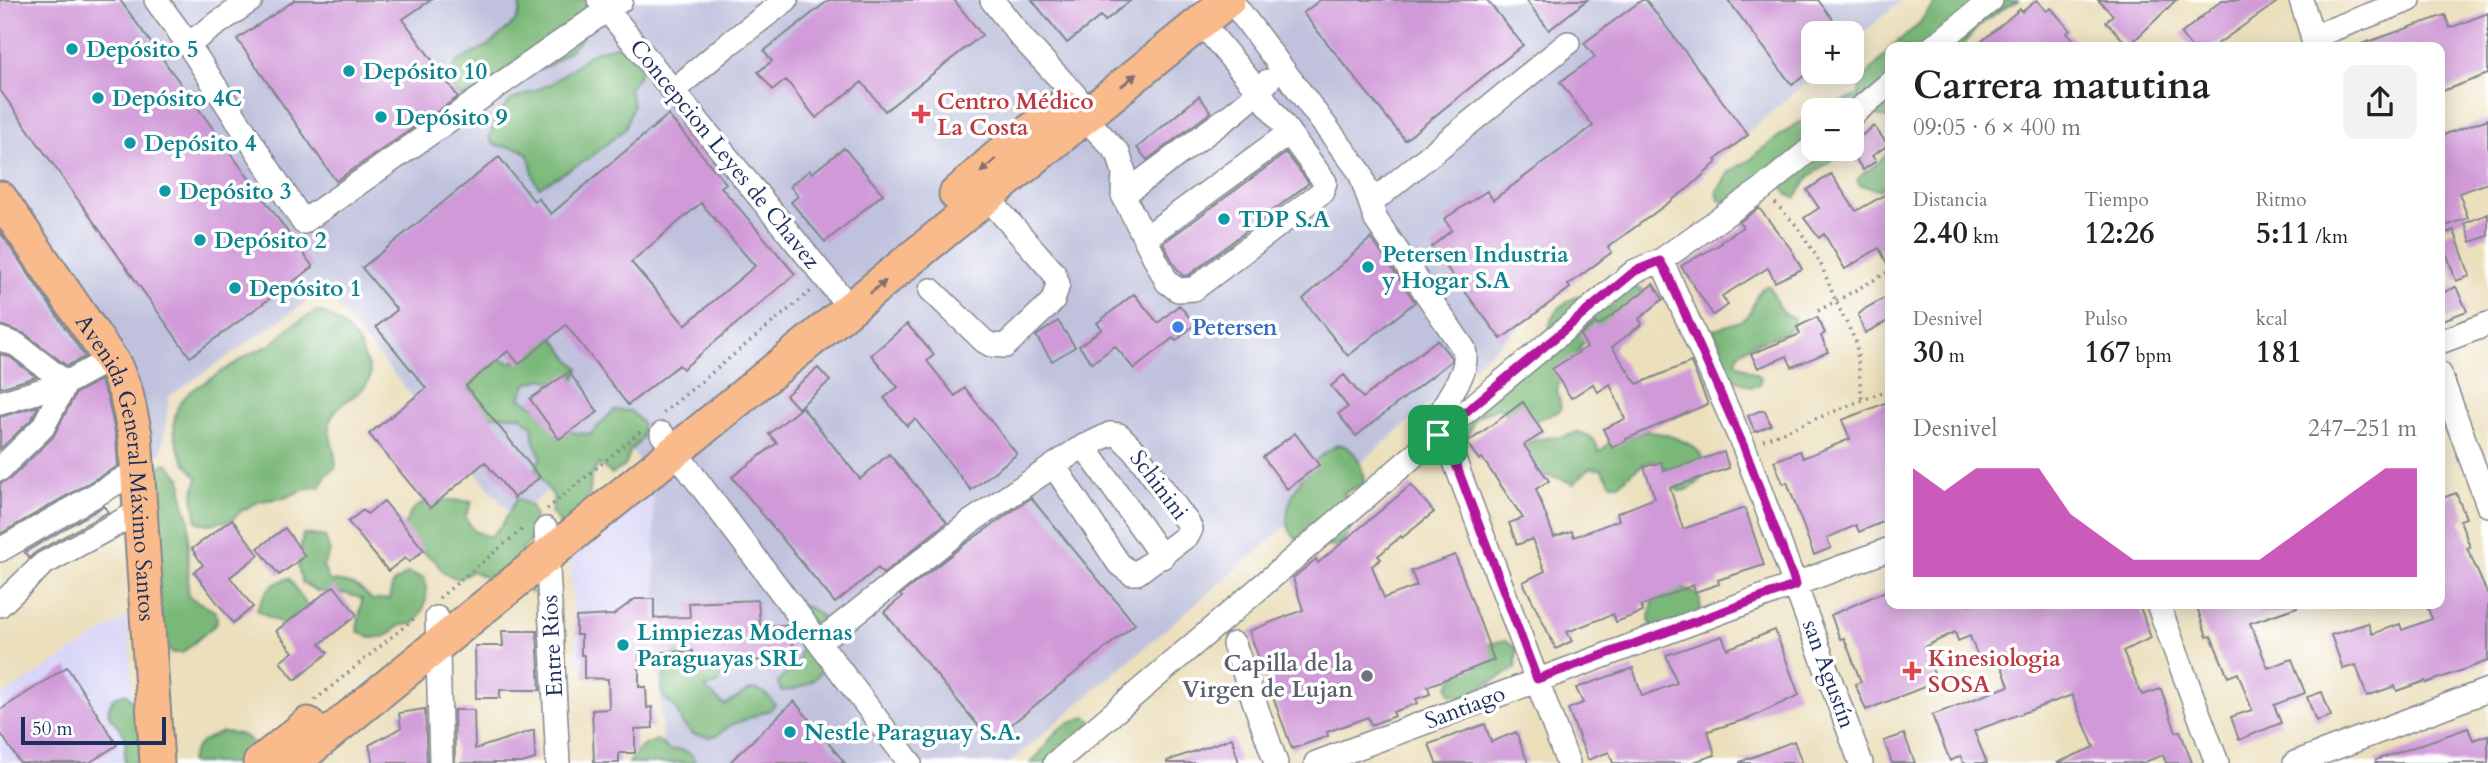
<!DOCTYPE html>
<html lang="es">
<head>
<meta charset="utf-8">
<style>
	body { margin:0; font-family:Cardo,serif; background:#f2f2f2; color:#222; height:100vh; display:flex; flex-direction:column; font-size:26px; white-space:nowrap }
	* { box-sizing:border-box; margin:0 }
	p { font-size:23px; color:#767676 }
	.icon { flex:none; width:38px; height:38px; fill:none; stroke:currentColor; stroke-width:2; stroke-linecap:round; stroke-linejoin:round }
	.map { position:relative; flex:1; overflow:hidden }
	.side { position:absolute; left:1885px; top:42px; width:560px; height:567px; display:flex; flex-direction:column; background:#fff; border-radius:14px; box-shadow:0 4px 18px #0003 }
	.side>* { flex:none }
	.buttons { position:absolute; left:1801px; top:21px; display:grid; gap:14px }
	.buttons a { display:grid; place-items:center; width:63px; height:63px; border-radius:14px; background:#fff; box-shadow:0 4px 18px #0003; font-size:35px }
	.scale { position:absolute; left:21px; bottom:18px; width:145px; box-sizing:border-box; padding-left:7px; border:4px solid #1b2f5e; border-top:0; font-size:19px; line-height:24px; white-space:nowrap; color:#1b2f5e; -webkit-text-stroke:5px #fff; paint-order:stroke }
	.pin { position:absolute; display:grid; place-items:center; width:60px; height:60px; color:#fff; margin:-30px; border-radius:14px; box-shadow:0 4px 10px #0006 }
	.round { display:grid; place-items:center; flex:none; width:74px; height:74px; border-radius:14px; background:#f2f2f2 }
	.head { display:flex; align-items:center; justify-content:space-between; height:119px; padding:0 28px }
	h1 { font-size:38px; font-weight:700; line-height:52px }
	.metrics { display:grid; grid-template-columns:repeat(3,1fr); gap:10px; height:119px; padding:7px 28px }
	.metrics div { display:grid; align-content:center }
	.metrics b { font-size:30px; font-weight:700 }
	.metrics small { font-size:19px; font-weight:400 }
	.metrics p { font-size:19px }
	.chart { height:196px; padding:14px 28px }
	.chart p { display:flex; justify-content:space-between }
	.chart svg { width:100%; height:126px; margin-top:7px; fill:#b5179e; opacity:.7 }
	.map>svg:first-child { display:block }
</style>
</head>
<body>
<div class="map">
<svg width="2488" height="763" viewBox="0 0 2488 763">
	<rect width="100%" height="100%" fill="#fff"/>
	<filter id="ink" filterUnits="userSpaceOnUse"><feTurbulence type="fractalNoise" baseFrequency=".0143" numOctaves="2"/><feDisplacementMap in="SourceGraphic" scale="14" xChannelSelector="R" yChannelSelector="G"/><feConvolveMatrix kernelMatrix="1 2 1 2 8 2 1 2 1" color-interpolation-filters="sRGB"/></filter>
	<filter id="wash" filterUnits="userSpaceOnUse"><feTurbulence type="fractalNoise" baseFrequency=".00686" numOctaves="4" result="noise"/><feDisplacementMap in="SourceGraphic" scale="28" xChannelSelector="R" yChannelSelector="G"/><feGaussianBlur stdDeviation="1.57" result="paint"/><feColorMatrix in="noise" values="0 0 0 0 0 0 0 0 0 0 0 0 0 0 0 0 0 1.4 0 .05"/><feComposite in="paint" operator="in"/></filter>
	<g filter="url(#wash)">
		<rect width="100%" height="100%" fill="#ebdfbc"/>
		<!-- built -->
		<path fill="#d9d7f7" d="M652,482L658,656L577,662L569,543Z
			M128,616L137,763H0V697Z"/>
		<!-- industrial -->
		<path fill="#c0c2dd" d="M0,0H1902L1852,43V33H1813V72H1818L1009,763H663L652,482L620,432L514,518L323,290L169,397L162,453L0,533Z"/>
		<!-- forest -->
		<path fill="#7ab878" stroke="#4a746b" stroke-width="2" d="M519,0H590L594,9L579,42L552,64L463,97L455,93L451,85L453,70L457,62L489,45L516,21L520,11Z
			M1937,0H2020C1998,10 1974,26 1962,47H1891L1917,26Z
			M615,46H624L642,70L629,89L633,105L625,129L590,158L539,187C528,176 536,155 520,149C511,146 502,148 493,144L489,137L499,114L511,100L551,84L592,53Z
			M1890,49V119L1874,115L1852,133V110H1821C1834,103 1846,102 1859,95C1858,78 1880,63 1890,49Z
			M1813,115V149H1840L1829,162L1809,177L1795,198L1788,195L1776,175L1726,203L1719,199L1717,191L1730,171L1753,158L1758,152L1793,126Z
			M1890,150V181L1879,190L1860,185L1857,181C1863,169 1881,166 1890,150Z
			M1766,286H1770C1775,299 1779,315 1794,318C1794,344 1741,335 1736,361L1738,364L1761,377L1759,385L1751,387L1736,380L1723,365L1718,340L1713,330C1722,325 1736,325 1745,318C1756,309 1752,293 1766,286Z
			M1633,287L1642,289L1646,296L1610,351L1588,339L1582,344C1576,358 1563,371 1558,386C1555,393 1561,401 1561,409C1553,417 1541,416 1530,423L1516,420L1497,407L1475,418L1467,437L1460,438L1462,432L1452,420L1550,329C1547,313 1574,291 1590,297C1597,300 1601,306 1610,308C1619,301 1621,291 1633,287Z
			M317,311C331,315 348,328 356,340C361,346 362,353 365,360C369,366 372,372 369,380C361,397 338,400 331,419C326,435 336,450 336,467L326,475L320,487L308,488L284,498L260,501L241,511L232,520L209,524L197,522L193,495L198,478C174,453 161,412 194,389L250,354L272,344L291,326Z
			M547,332C563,345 563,355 579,368L573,382L558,383L543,379L526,384L520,398L548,414L559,427L575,433L591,434L614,410L631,411L642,423V439L630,451L625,466L612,474L599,464L591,477L590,493L576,522L561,525L551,512L554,497L535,471L541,456L534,442L532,426L521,416H488C475,403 475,392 459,381L495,357L511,363L525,356Z
			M1647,431C1663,433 1688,440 1699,452C1715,469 1697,491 1678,491L1666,476L1665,468L1651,461L1637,468L1619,484L1611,483L1601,469L1589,468L1574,484L1559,478L1535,474L1524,449C1534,435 1545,439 1561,437C1566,437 1572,434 1578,432C1590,435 1597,440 1599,453L1609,443C1623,444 1633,433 1647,431Z
			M1338,444C1356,447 1364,468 1364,484L1343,493L1354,506L1356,513C1352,522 1349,536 1341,543C1335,548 1328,547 1320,546C1266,541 1290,491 1312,464C1319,456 1330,450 1338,444Z
			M167,463L181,478L183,500L189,519L188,596L216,612L217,623L182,653H172L164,644L149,484L154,469Z
			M517,498L532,507C538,528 539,535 521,550L538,578L531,593L518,584H501L472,571L459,579L445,574L435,561L410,542L404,527C406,523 408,515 412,511C426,495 453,500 472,502L465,517L474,531L490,537L502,525Z
			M303,534L325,537L330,552L323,566L329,581C349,582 359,585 372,600L389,599L393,583L408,573L424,578C429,597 426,607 415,623L399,626L387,636L371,638L357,631L362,599L348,594L316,591L302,582L298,566Z
			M289,578L311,612L285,626L257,610C265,591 269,584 289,578Z
			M1674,586C1699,596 1701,588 1701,620L1653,627L1649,620L1654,597Z
			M794,605C814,604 826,620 836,636C824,668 820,688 781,691L778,683L783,676L797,668L801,645Z
			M1506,640L1517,649L1515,669L1464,697L1450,694L1448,686L1475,647Z
			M680,650L688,651L698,664L721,675L719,683L705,688L724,705C747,695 753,676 775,704L770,710L731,725L717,735L710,737L693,734L682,723L676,708L665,699L661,692L667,660Z
			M126,693L140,713L141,751L139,756L144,763H124C124,755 127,742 124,735C116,718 100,719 114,697Z
			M1086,717L1092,721L1055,763H1031C1055,739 1049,727 1086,717Z
			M223,732C236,733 249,734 254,747L249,763H190C193,744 207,737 223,732Z
			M657,740L670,751C681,748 693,751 695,763H629L641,747Z"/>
		<g id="blocks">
			<!-- building -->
			<path fill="#d099d8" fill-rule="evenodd" d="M0,0H120L313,267L190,357L0,90Z
				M295,0H431L403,19L458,97L336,181L237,39Z
				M829,0H954L982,35L885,111L862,82L816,118L786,80L773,90L758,72L772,61L764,51Z
				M1032,0H1131L1105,21L1101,16L1067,43Z
				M1320,0H1487L1523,45L1405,140L1303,13Z
				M1526,0H1587L1549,30Z
				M1642,0H1646L1748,135L1715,160L1717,162L1690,187L1608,247L1612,252L1568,285L1570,288L1501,339L1431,247L1452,230L1444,219L1487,191L1493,200L1593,126L1560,82L1595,57L1584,43Z
				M1728,0H1818L1843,33H1813V69L1792,85Z
				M2037,0L2046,11L2051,8L2070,30L2067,33L2081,47H1975L2020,9L2022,12Z
				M2098,0H2176L2129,46L2106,22L2113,15Z
				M2222,0H2280L2213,47H2191L2181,34Z
				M2488,13V74L2440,92V47H2359V45L2445,15L2450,28Z
				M1199,96L1211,112L1147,160L1137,148Z
				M668,115L726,183L721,187L795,274L683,369L679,365L628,405L566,325L519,364L508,351L466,386L540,477L514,498L485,462L430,508L369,434L426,388L376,327L397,310L362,268L499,157L534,201L538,198L551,214ZM701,203L755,266L685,325L631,262Z
				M2488,119V183L2459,193L2468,218L2440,228V136Z
				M1874,126L1888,145L1872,156L1876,161L1863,170L1849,149H1852V143Z
				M844,148L883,194L825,242L791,202L798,196L790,186L810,170L812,173Z
				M1286,153L1309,183L1189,275L1183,276L1175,266L1163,243Z
				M1831,174L1856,211L1890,192V269L1879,248L1845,269L1824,234L1819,238L1804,218L1819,208L1807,190Z
				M1759,208L1791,249L1802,269L1775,282L1768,268L1722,296L1728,305L1713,315L1681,266L1722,243L1721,242L1743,227L1739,222Z
				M2488,214V236L2471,242L2465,223Z
				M2454,230L2470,276L2456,281L2440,235Z
				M0,232L85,357L67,366L25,334L0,325Z
				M1371,238L1415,302L1348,356L1303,299Z
				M1653,284L1663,299L1639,319L1642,324L1612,347L1637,384L1691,362L1708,404L1626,439V441L1612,448L1603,429L1625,419L1610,384L1598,392L1593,384L1571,398L1552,369L1587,347L1580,335L1596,323L1598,326Z
				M2456,287L2467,311L2443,320L2440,311V294Z
				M1134,294L1158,323L1179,305L1195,324L1176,341L1173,338L1134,369L1115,346L1092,363L1079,346L1102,329L1097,323Z
				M1890,295V320L1865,333L1858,315L1866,308Z
				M1817,317L1825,333L1821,336L1828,352L1792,367L1787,356L1758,368L1751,354L1800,334L1797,327Z
				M1058,321L1075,347L1052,361L1036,336Z
				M907,324L934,355L927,361L955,396L965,388L1017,454L971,490L915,419L907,426L884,398L898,387L871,355Z
				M1437,340L1451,357V361L1356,436L1338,414L1348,407L1331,386L1344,375L1363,398Z
				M0,354L10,357L36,377L0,388Z
				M818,368L830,381L798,408L786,395Z
				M569,372L598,412L559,439L530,399Z
				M100,380L108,399L116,437L118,466L0,534V483L10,479L53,437L76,393Z
				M1890,401V519L1859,532L1856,525L1827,538L1831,548L1814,555L1787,482L1783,484L1774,461L1800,451L1803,458L1850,439L1842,420Z
				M1523,402L1543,433L1524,445L1549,481L1536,489L1554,537L1572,531L1574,537L1619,520L1617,513L1655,498L1644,467L1661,462L1664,471L1724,452L1729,468L1670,488L1683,529L1745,508L1764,565L1718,580L1719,584L1695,592L1693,585L1641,606L1643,612L1616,622L1613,614L1567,632L1572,641L1556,649L1523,582L1545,571L1532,539L1517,545L1509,523L1523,518L1482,458L1479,460L1467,443Z
				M38,406L32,419L0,449V417Z
				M802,407L860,479L889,454L947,522L883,574L878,568L835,603L732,477L777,443L769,434Z
				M1759,411H1765L1771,425L1755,432L1748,416Z
				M1295,433L1319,465L1287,489L1263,457Z
				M1411,485L1434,512L1402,538L1401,536L1378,556L1381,559L1372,566L1384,598L1417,586L1411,571L1455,555L1494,660L1428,686L1430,694L1416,699L1418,703L1393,712L1395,716L1371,725L1368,717L1327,732L1328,736L1292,749L1249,631L1303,610L1293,578L1316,559L1318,563Z
				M2456,493L2466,518L2460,520L2470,547L2467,548L2488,595V661L2426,683L2425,681L2397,691L2395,686L2367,696L2356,665L2343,669L2331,635L2368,623L2372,634L2400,624L2402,630L2432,619L2426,604H2440V499Z
				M1031,498L1135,624L991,741L884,612L902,597L900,595L965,544Z
				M384,501L424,550L409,562L405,558L388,571L348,522L363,510L367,514Z
				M104,506L108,512L36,552L29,558L25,552Z
				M232,519L259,555L230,577L253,607L233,623L194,572L203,565L192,549Z
				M285,528L305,556L279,575L258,548Z
				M334,586L357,615L320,644L328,653L295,680L280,662L293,652L276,631Z
				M1890,589V604H2139L2151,638L2123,651L2142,695L2161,689L2176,732L2180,731L2192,763H2166L2163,755L2142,763H2057L2094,747L2072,695L1974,731L1987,763H1963L1961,756L1950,761L1932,715L2009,686L1999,659L1981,665L1970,636L1958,641L1955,632L1924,647L1937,682L1866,710L1855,684L1861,682L1844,638L1840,639L1831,615Z
				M635,599H654V618L690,617L689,603L758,600L760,626L788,625L792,630L793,659L693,663V651L639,653V687H646L647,708L652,707L653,728L635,729V753H619V763H594L592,710L609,709L608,679L584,678V655H581V635H576V617L613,615Z
				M2196,604H2297V607L2250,623L2268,668L2292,659L2305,693L2274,705L2281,723L2239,740L2231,717L2252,710L2238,673L2228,677L2211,636L2207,637Z
				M1775,630L1799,695L1750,718L1708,731L1715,755L1690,763H1613L1609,752L1588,760L1568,709L1583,703L1576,688L1633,668L1642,696L1677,683L1666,655L1722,636L1727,649Z
				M502,631H537L540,690H500V698H476L475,646H503Z
				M67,667L117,745L89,763H20L0,732V710Z
				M2322,692L2331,716L2316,721L2307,697Z
				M794,701L845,763H729Z
				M425,709L427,763H373L369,745L401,728L399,713Z
				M454,710H474L475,749L534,730L535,759L522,763H455Z
				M1485,724L1491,742L1516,732L1528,763H1436L1429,744Z
				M2468,728L2473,740L2488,735V763H2375L2376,760Z
				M1904,734L1915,763H1892L1884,741Z
				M1232,738L1239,763H1167V761Z
				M1794,741L1802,763H1740V762Z"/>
		</g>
	</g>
	<g filter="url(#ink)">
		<use href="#blocks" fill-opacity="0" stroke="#83878d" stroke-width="2"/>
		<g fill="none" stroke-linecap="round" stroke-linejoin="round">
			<!-- minor casing -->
			<g stroke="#83878d" stroke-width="26">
				<path id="minor" d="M156,0L188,44L303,222L621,0
					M599,0L850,308
					M992,0L1022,38L1076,96
					M1231,0L1360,172L1376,220L1464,349C1472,381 1435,399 1438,435L1449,446L1568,763
					M2301,0L2316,47
					M2312,37L2409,0
					M188,44L251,0
					M1933,47L1991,0
					M674,90L726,46L786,0
					M1852,115L1890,83
					M1084,117L1118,153L1124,172L1123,195L1167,282L1178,290L1194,289L1322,192L1325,182L1259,92L1201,22
					M1123,195L1235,112L1259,92L1268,81
					M1371,203L1568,43
					M1145,238L1289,133
					M1660,261L1762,189L1813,147
					M931,290L984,341L991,345L1005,346L1053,301L1058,284L1054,273L987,197
					M0,339L17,345L66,383
					M2440,342L2488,324
					M2440,374L2488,505
					M0,403L66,383L110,359
					M662,434L910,763
					M1084,446L1162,557
					M0,469L43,427L66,383
					M546,529L558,763
					M0,550L137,471
					M2158,604L2217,763
					M0,605L43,564L140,511
					M437,618L441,763
					M819,642L969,523L1077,450L1110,434L1119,435L1134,450L1187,522L1191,529L1188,535L1137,573H1131L1119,564L1054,466
					M1234,644L1276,763
					M1055,763L1438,435L1635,271L1660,261L1667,273L1744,447L1861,763
					M1316,763L1890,549
					M2295,763L2488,690"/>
			</g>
			<!-- highway casing -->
			<g stroke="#83878d" stroke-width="37">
				<g id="highway">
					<path d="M956,194L1003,152L1063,106"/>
					<path id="s1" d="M0,198L115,366L126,393L135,434L157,763"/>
					<path d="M260,763L308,724"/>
					<path d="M293,763L1228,0"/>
				</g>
			</g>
			<!-- path -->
			<path stroke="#83878d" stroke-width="3.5" stroke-dasharray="2 5" stroke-linecap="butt" d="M1901,46L1902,47
				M1775,203L1797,226L1820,262L1836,302L1856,342L1862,401
				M1818,311L1890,271
				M663,413L811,291
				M1763,440L1890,389
				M547,509L641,431
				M439,598L525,527
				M315,700L417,616"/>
			<!-- minor -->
			<use href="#minor" stroke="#fff" stroke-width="23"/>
			<!-- highway -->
			<use href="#highway" stroke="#fabb8c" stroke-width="33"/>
		</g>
		<!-- one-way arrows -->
		<defs><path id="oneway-solid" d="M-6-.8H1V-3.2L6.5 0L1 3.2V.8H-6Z" transform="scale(1.75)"/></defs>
		<g fill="#7f6e73">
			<use href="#oneway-solid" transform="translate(1129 80) rotate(-39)"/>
			<use href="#oneway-solid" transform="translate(988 166) rotate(138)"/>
			<use href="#oneway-solid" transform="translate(878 287) rotate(-39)"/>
		</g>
	</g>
	<g fill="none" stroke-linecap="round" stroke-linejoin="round" filter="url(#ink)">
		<!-- route casing -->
		<g stroke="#fff" stroke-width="14">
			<path id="route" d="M1660,261L1667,273L1744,447L1796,585L1537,679L1449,446L1438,435L1635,271Z"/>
		</g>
		<!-- route -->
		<use href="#route" stroke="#b5179e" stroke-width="9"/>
	</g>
	<!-- markers -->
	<g fill="#0f9aa8" stroke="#fff" stroke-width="2.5">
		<circle cx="72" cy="49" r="7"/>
		<circle cx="349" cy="71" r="7"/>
		<circle cx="98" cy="98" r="7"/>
		<circle cx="381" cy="117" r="7"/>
		<circle cx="130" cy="143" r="7"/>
		<circle cx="165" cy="191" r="7"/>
		<circle cx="1224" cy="219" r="7"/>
		<circle cx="200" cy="240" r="7"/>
		<circle cx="1368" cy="267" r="7"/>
		<circle cx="235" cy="288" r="7"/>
		<circle cx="623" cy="645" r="7"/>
		<circle cx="790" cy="732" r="7"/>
	</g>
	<g fill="#e0444e" stroke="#fff" stroke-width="2.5">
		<path d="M917.5 103.5h7v7h7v7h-7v7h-7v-7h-7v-7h7z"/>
		<path d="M1908.5 660.5h7v7h7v7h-7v7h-7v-7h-7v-7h7z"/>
	</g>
	<circle fill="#3f7fe0" stroke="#fff" stroke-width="2.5" cx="1178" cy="327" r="7"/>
	<circle fill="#6b7280" stroke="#fff" stroke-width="2.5" cx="1367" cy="676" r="7"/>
	<g text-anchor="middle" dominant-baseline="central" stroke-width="7" stroke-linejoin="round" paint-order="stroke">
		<!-- culture labels -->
		<g font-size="23" font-weight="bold" fill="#0d838f" stroke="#fff" text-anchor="start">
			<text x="86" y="49">Depósito 5</text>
			<text x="363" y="71">Depósito 10</text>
			<text x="112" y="98">Depósito 4C</text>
			<text x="395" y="117">Depósito 9</text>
			<text x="144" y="143">Depósito 4</text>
			<text x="179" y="191">Depósito 3</text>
			<text x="1238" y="219">TDP S.A</text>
			<text x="214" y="240">Depósito 2</text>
			<text x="1382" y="254">Petersen Industria<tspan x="1382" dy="26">y Hogar S.A</tspan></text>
			<text x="249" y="288">Depósito 1</text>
			<text x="637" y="632">Limpiezas Modernas<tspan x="637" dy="26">Paraguayas SRL</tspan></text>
			<text x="804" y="732">Nestle Paraguay S.A.</text>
		</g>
		<!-- health labels -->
		<g font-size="23" font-weight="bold" fill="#be3a42" stroke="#fff" text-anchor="start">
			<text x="937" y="101">Centro Médico<tspan x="937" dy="26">La Costa</tspan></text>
			<text x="1928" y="658">Kinesiologia<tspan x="1928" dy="26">SOSA</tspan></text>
		</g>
		<!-- street labels -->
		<g font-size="23" fill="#1b2f5e" stroke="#fff">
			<text transform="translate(725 154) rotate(51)">Concepcion Leyes de Chavez</text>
			<text stroke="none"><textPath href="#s1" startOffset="303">Avenida General Máximo Santos</textPath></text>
			<text transform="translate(1159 485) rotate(53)">Schinini</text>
			<text transform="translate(552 646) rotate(-93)">Entre Ríos</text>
			<text transform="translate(1829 674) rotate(70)">san Agustín</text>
			<text transform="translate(1465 707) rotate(-21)">Santiago</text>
		</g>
		<!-- shop labels -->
		<g font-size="23" font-weight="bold" fill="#366cbe" stroke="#fff" text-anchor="start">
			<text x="1192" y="327">Petersen</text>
		</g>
		<!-- worship labels -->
		<g font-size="23" font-weight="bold" fill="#5b616d" stroke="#fff" text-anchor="end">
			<text x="1353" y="663">Capilla de la<tspan x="1353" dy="26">Virgen de Lujan</tspan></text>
		</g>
	</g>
</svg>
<div class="buttons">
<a>+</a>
<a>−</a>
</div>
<div class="scale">50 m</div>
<div class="pin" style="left:1438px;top:435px;background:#1e9e55"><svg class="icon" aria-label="arrive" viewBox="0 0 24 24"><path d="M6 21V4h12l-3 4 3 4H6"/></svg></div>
<section class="side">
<div class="head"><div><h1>Carrera matutina</h1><p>09:05 · 6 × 400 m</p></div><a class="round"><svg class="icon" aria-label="share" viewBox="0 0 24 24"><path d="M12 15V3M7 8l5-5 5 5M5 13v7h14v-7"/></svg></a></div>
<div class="metrics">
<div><p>Distancia</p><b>2.40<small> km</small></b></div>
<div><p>Tiempo</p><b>12:26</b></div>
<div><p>Ritmo</p><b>5:11<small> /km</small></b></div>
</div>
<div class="metrics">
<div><p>Desnivel</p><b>30<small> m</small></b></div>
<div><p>Pulso</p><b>167<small> bpm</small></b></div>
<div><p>kcal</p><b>181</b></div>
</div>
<div class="chart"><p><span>Desnivel</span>247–251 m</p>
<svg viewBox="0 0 160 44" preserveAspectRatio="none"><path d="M0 44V6L10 14L20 6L30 6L40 6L50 22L60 30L70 38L80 38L90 38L100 38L110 38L120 30L130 22L140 14L150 6L160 6V44z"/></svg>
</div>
</section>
</div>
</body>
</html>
